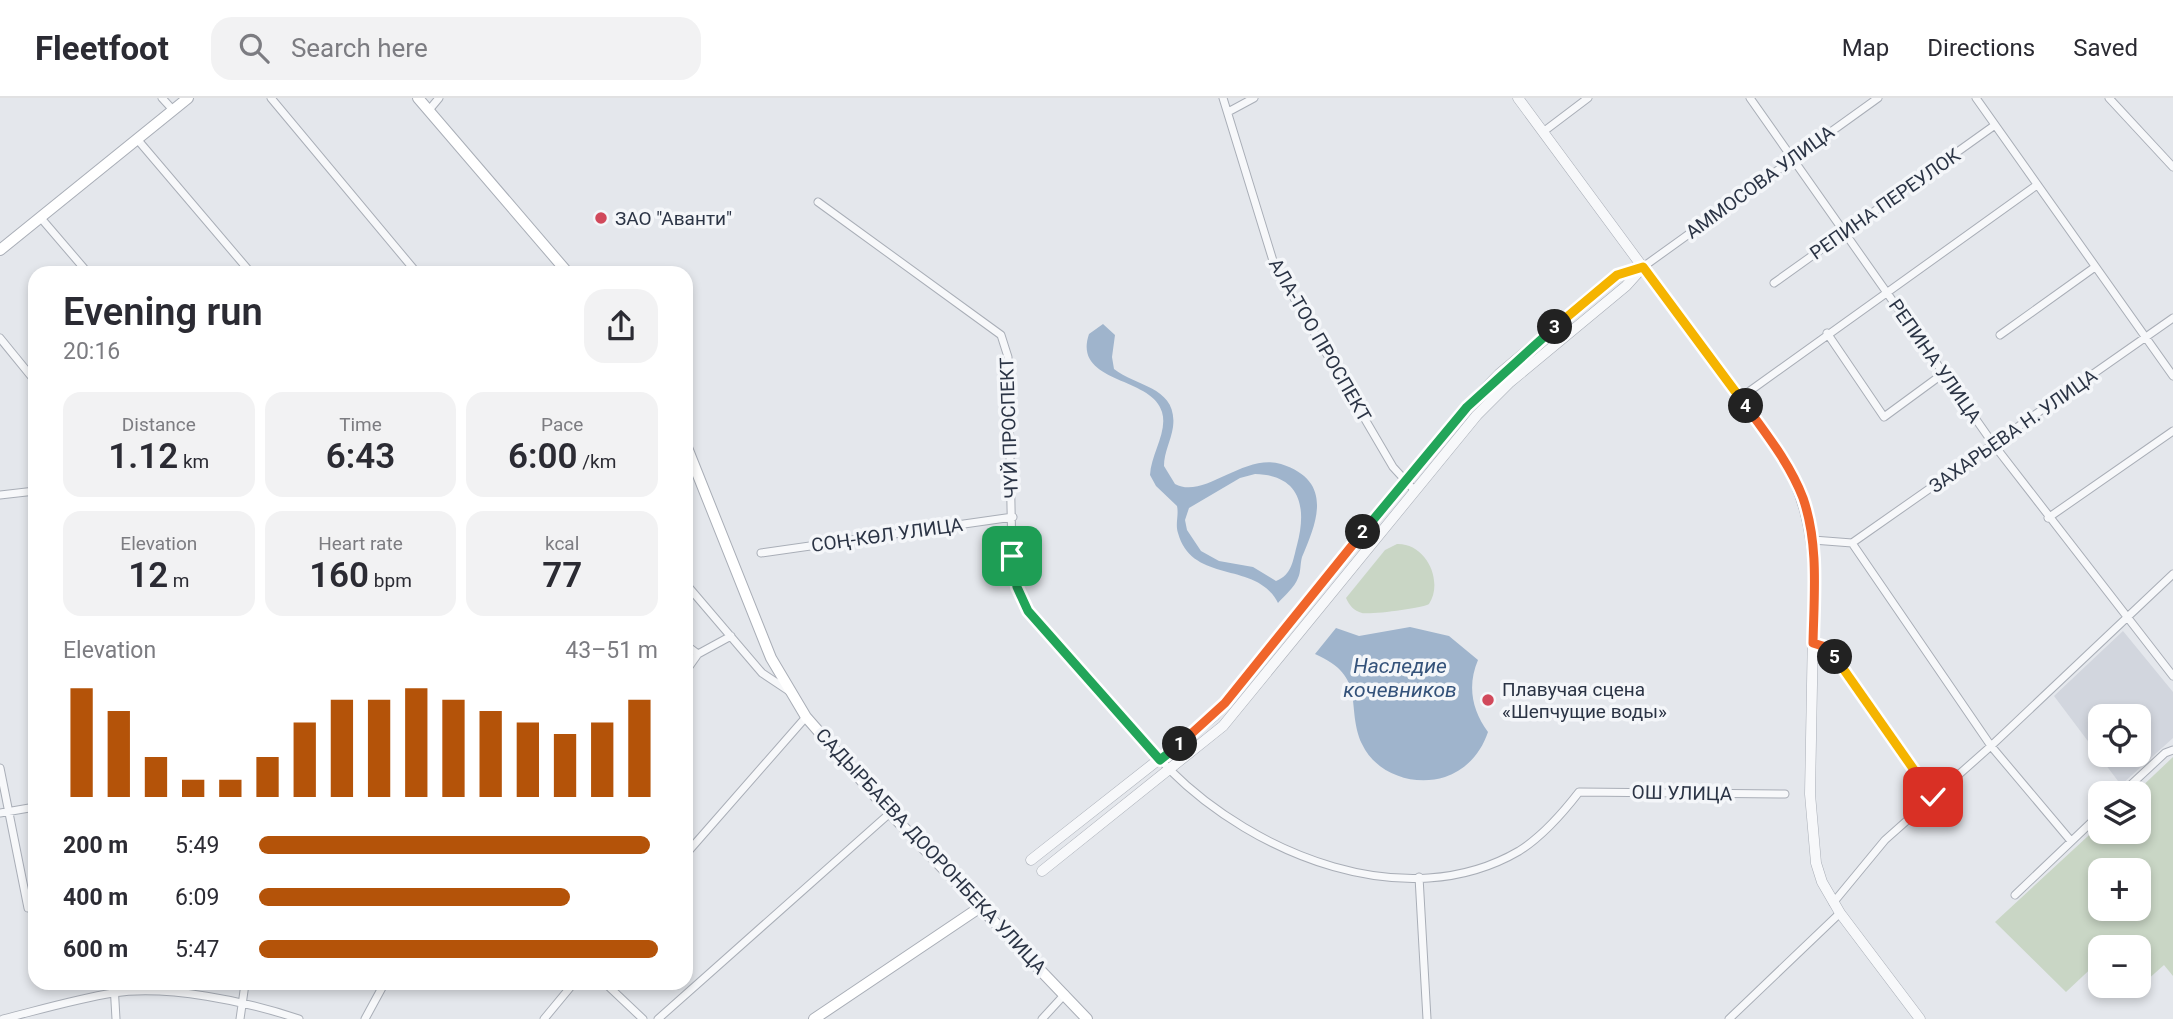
<!DOCTYPE html>
<html lang="en">
<head>
<meta charset="utf-8">
<style>
	body { margin:0; font-family:Roboto,sans-serif; background:#f2f2f3; color:#2b2b33; height:100vh; display:flex; flex-direction:column; font-size:26px; white-space:nowrap }
	* { box-sizing:border-box; margin:0 }
	p { font-size:23px; color:#7c7c81 }
	.icon { flex:none; width:38px; height:38px; fill:none; stroke:currentColor; stroke-width:2; stroke-linecap:round; stroke-linejoin:round }
	.map { position:relative; flex:1; overflow:hidden }
	.panel { position:absolute; left:28px; top:168px; width:665px; height:724px; display:flex; flex-direction:column; background:#fff; border-radius:21px; box-shadow:0 4px 10px #0003 }
	.panel>* { flex:none }
	.buttons { position:absolute; left:2088px; top:606px; display:grid; gap:14px }
	.buttons a { display:grid; place-items:center; width:63px; height:63px; border-radius:14px; background:#fff; box-shadow:0 4px 10px #0003; font-size:35px }
	.pin { position:absolute; display:grid; place-items:center; width:60px; height:60px; color:#fff; margin:-30px; border-radius:14px; box-shadow:0 4px 10px #0006 }
	.km { position:absolute; width:35px; height:35px; margin:-18px; border-radius:50%; background:#222; color:#fff; font-size:19px; line-height:35px; text-align:center }
	.round { display:grid; place-items:center; flex:none; width:74px; height:74px; border-radius:21px; background:#f2f2f3 }
	.headline { display:flex; align-items:center; justify-content:space-between; height:119px; padding:0 35px }
	h1 { font-size:38px; font-weight:600; line-height:52px }
	.stats { display:grid; grid-template-columns:repeat(3,1fr); gap:10px; height:119px; padding:7px 35px }
	.stats div { display:grid; align-content:center; border-radius:18px; background:#f2f2f3; text-align:center }
	.stats b { font-size:35px; font-weight:600 }
	.stats small { font-size:19px; font-weight:400 }
	.stats p { font-size:19px }
	.chart { height:196px; padding:14px 35px }
	.chart p { display:flex; justify-content:space-between }
	.chart svg { width:100%; height:126px; margin-top:7px; stroke:#b45309; stroke-width:6 }
	ul { padding:0 35px; list-style:none; font-size:23px }
	li { display:grid; grid-template-columns:112px 84px 1fr; align-items:center; height:52px }
	li i { height:18px; border-radius:9px; background:#b45309 }
	header { display:flex; align-items:center; gap:42px; box-sizing:border-box; height:98px; padding:0 35px; background:#fff; border-bottom:2px solid #e1e1e2 }
	header strong { font-size:33px }
	nav { display:flex; gap:38px; margin-inline-start:auto; font-size:24px }
	.search { width:490px; height:63px; background:#f2f2f3; display:flex; align-items:center; gap:18px; box-sizing:border-box; padding:0 24px; border-radius:21px; color:#7c7c81; font-size:26px }
	.map>svg:first-child { display:block }
</style>
</head>
<body>
<header>
<strong>Fleetfoot</strong>
<div class="search"><svg class="icon" aria-label="search" viewBox="0 0 24 24"><circle cx="10" cy="10" r="6"/><path d="M15 15l6 6"/></svg>Search here</div>
<nav><a>Map</a><a>Directions</a><a>Saved</a></nav>
</header>
<div class="map">
<svg width="2173" height="921" viewBox="0 0 2173 921">
	<rect width="100%" height="100%" fill="#e4e7ec"/>
	<!-- built -->
	<path fill="#d2d6de" fill-rule="evenodd" d="M2123,533L2173,594V640L2121,687L2054,598ZM2100,618H2138V656H2100Z"/>
	<!-- green -->
	<path fill="#c9d6c5" fill-rule="evenodd" d="M1397,446C1426,445 1444,483 1429,506C1423,510 1370,517 1362,515C1354,513 1349,507 1346,500L1385,452Z
		M2173,659V878L2164,867L2137,891L2132,887H2138V849H2100V862L2066,894L1995,824L2100,727V733H2138V695H2135ZM2100,772H2138V810H2100Z"/>
	<!-- water -->
	<path fill="#9fb4cc" fill-rule="evenodd" d="M1103,226L1115,237L1112,259L1114,271C1137,289 1178,289 1173,329C1171,343 1164,354 1164,368L1175,386C1204,402 1243,355 1281,366C1334,383 1317,424 1302,459C1300,466 1301,474 1298,480C1295,489 1284,498 1278,505C1257,462 1192,487 1178,435C1175,426 1179,417 1177,408L1156,388L1150,377C1151,356 1168,334 1162,314C1152,278 1072,286 1089,236ZM1255,376C1301,377 1307,410 1297,447C1293,462 1292,477 1276,483L1253,469L1219,463L1201,453L1187,432L1185,422L1189,410L1240,380Z
		M1410,529L1449,538L1478,562C1467,588 1472,612 1488,634C1481,655 1466,672 1445,679C1414,689 1376,676 1362,646C1345,608 1368,579 1315,556L1336,530L1359,538Z"/>
	<g fill="none" stroke-linecap="round" stroke-linejoin="round">
		<!-- minor casing -->
		<g stroke="#a9aeb7" stroke-width="9">
			<path id="minor" d="M162,0L173,12
				M271,0L417,175
				M1223,0L1274,166L1393,369L1415,393
				M1750,0L1994,347L2173,578
				M1976,0L2173,278
				M2109,0L2173,69
				M429,12L439,0
				M1228,14L1254,0
				M1543,34L1588,0
				M137,41L251,175
				M818,104L1001,237L1008,259L1012,458L1021,501L1050,540L1170,672C1254,756 1406,819 1519,753C1543,738 1562,716 1579,694L1785,696
				M40,119L88,175
				M1643,169L1878,0
				M1774,185L1995,27
				M1827,235L1884,319L1944,275
				M2000,237L2095,169
				M0,240L35,283
				M1740,300L2037,87
				M0,397L35,393
				M2048,420L2173,333
				M1813,442L1852,445L1991,648L2071,743
				M1852,445L2173,220
				M761,455L1013,419
				M686,486L762,575L789,593
				M1813,545L1829,550L1933,699
				M686,547L698,556
				M686,573L698,556L731,538
				M0,670L28,810
				M2122,695L2165,655L2173,652
				M0,715L35,709
				M686,756L806,619
				M1419,779L1427,921
				M2015,797L2100,716
				M1833,805L1885,742L1991,648L2173,476
				M114,886L116,921
				M606,886L643,921
				M3,921C39,912 76,901 113,895C168,887 246,903 299,921
				M240,921L245,886
				M365,921L384,886
				M544,921L573,886
				M658,921L890,715
				M1042,921L1065,896
				M1729,921L1840,815"/>
		</g>
		<!-- tertiary casing -->
		<g stroke="#a9aeb7" stroke-width="11">
			<path id="tertiary" d="M1518,0L1782,358C1804,397 1812,432 1814,477L1810,696L1816,765L1822,784L1840,815L1920,921
				M1031,762L1214,618L1467,309L1499,276L1617,177L1643,169
				M1042,773L1223,628L1477,317L1509,285L1626,188L1643,169"/>
		</g>
		<!-- secondary casing -->
		<g stroke="#a9aeb7" stroke-width="12">
			<path id="secondary" d="M418,0L568,175
				M0,152L188,0
				M686,347L771,560L806,619L890,715L1087,921
				M814,921L979,810"/>
		</g>
		<!-- minor -->
		<use href="#minor" stroke="#f7f8fa" stroke-width="7"/>
		<!-- tertiary -->
		<use href="#tertiary" stroke="#f7f8fa" stroke-width="10"/>
		<!-- secondary -->
		<use href="#secondary" stroke="#fff" stroke-width="10"/>
	</g>
	<g fill="none" stroke-linecap="round" stroke-linejoin="round">
		<!-- split-1 casing -->
		<g stroke="#fff" stroke-width="14">
			<path id="split-1" d="M1012,458L1017,489L1028,513L1160,662L1180,646"/>
		</g>
		<!-- split-2 casing -->
		<g stroke="#fff" stroke-width="14">
			<path id="split-2" d="M1180,646L1225,605L1363,434"/>
		</g>
		<!-- split-3 casing -->
		<g stroke="#fff" stroke-width="14">
			<path id="split-3" d="M1363,434L1467,309L1555,229"/>
		</g>
		<!-- split-4 casing -->
		<g stroke="#fff" stroke-width="14">
			<path id="split-4" d="M1555,229L1617,177L1643,169L1746,308"/>
		</g>
		<!-- split-5 casing -->
		<g stroke="#fff" stroke-width="14">
			<path id="split-5" d="M1746,308C1767,337 1790,366 1803,400C1819,446 1814,497 1813,545L1829,550L1835,559"/>
		</g>
		<!-- split-6 casing -->
		<g stroke="#fff" stroke-width="14">
			<path id="split-6" d="M1835,559L1933,699"/>
		</g>
		<!-- split-1 -->
		<use href="#split-1" stroke="#22a559" stroke-width="9"/>
		<!-- split-2 -->
		<use href="#split-2" stroke="#f0652b" stroke-width="9"/>
		<!-- split-3 -->
		<use href="#split-3" stroke="#22a559" stroke-width="9"/>
		<!-- split-4 -->
		<use href="#split-4" stroke="#f5b400" stroke-width="9"/>
		<!-- split-5 -->
		<use href="#split-5" stroke="#f0652b" stroke-width="9"/>
		<!-- split-6 -->
		<use href="#split-6" stroke="#f5b400" stroke-width="9"/>
	</g>
	<!-- markers -->
	<g fill="#d1495b" stroke="#f4f6f9" stroke-width="2.5">
		<circle cx="601" cy="120" r="7"/>
		<circle cx="1488" cy="602" r="7"/>
	</g>
	<g text-anchor="middle" dominant-baseline="central" stroke-width="7" stroke-linejoin="round" paint-order="stroke">
		<!-- street labels -->
		<g font-size="19" fill="#2b3445" stroke="#f4f6f9">
			<text transform="translate(1760 84) rotate(-36)">АММОСОВА УЛИЦА</text>
			<text transform="translate(1885 106) rotate(-35)">РЕПИНА ПЕРЕУЛОК</text>
			<text transform="translate(1320 242) rotate(60)">АЛА-ТОО ПРОСПЕКТ</text>
			<text transform="translate(1935 263) rotate(55)">РЕПИНА УЛИЦА</text>
			<text transform="translate(1009 330) rotate(-92)">ЧҮЙ ПРОСПЕКТ</text>
			<text transform="translate(2013 333) rotate(-35)">ЗАХАРЬЕВА Н. УЛИЦА</text>
			<text transform="translate(887 437) rotate(-8)">СОҢ-КӨЛ УЛИЦА</text>
			<text transform="translate(1682 695) rotate(1)">ОШ УЛИЦА</text>
			<text transform="translate(931 753) rotate(47)">САДЫРБАЕВА ДООРОНБЕКА УЛИЦА</text>
		</g>
		<!-- poi labels -->
		<g font-size="19" fill="#2b3445" stroke="#f4f6f9" text-anchor="start">
			<text x="615" y="120">ЗАО "Аванти"</text>
			<text x="1502" y="591">Плавучая сцена<tspan x="1502" dy="22">«Шепчущие воды»</tspan></text>
		</g>
		<!-- water labels -->
		<g font-size="21" font-style="italic" fill="#34527a" stroke="#f4f6f9">
			<text x="1400" y="568">Наследие<tspan x="1400" dy="24">кочевников</tspan></text>
		</g>
	</g>
</svg>
<div class="buttons">
<a><svg class="icon" aria-label="locate" viewBox="0 0 24 24"><circle cx="12" cy="12" r="6"/><path d="M12 2v4M12 18v4M2 12h4M18 12h4"/></svg></a>
<a><svg class="icon" aria-label="layers" viewBox="0 0 24 24"><path d="M12 4l9 5-9 5-9-5zM3 14l9 5 9-5"/></svg></a>
<a>+</a>
<a>−</a>
</div>
<div class="pin" style="left:1012px;top:458px;background:#1e9e55"><svg class="icon" aria-label="arrive" viewBox="0 0 24 24"><path d="M6 21V4h12l-3 4 3 4H6"/></svg></div>
<div class="pin" style="left:1933px;top:699px;background:#d93025"><svg class="icon" aria-label="check" viewBox="0 0 24 24"><path d="M5 12l5 5 9-10"/></svg></div>
<b class="km" style="left:1180px;top:646px">1</b>
<b class="km" style="left:1363px;top:434px">2</b>
<b class="km" style="left:1555px;top:229px">3</b>
<b class="km" style="left:1746px;top:308px">4</b>
<b class="km" style="left:1835px;top:559px">5</b>
<section class="panel">
<div class="headline"><div><h1>Evening run</h1><p>20:16</p></div><a class="round"><svg class="icon" aria-label="share" viewBox="0 0 24 24"><path d="M12 15V3M7 8l5-5 5 5M5 13v7h14v-7"/></svg></a></div>
<div class="stats">
<div><p>Distance</p><b>1.12<small> km</small></b></div>
<div><p>Time</p><b>6:43</b></div>
<div><p>Pace</p><b>6:00<small> /km</small></b></div>
</div>
<div class="stats">
<div><p>Elevation</p><b>12<small> m</small></b></div>
<div><p>Heart rate</p><b>160<small> bpm</small></b></div>
<div><p>kcal</p><b>77</b></div>
</div>
<div class="chart"><p><span>Elevation</span>43–51 m</p>
<svg viewBox="0 0 160 44" preserveAspectRatio="none"><path d="M5 44V6M15 44V14M25 44V30M35 44V38M45 44V38M55 44V30M65 44V18M75 44V10M85 44V10M95 44V6M105 44V10M115 44V14M125 44V18M135 44V22M145 44V18M155 44V10"/></svg>
</div>
<ul>
<li><b>200 m</b>5:49<i style="width:98%"></i></li>
<li><b>400 m</b>6:09<i style="width:78%"></i></li>
<li><b>600 m</b>5:47<i style="width:100%"></i></li>
</ul>
</section>
</div>
</body>
</html>
